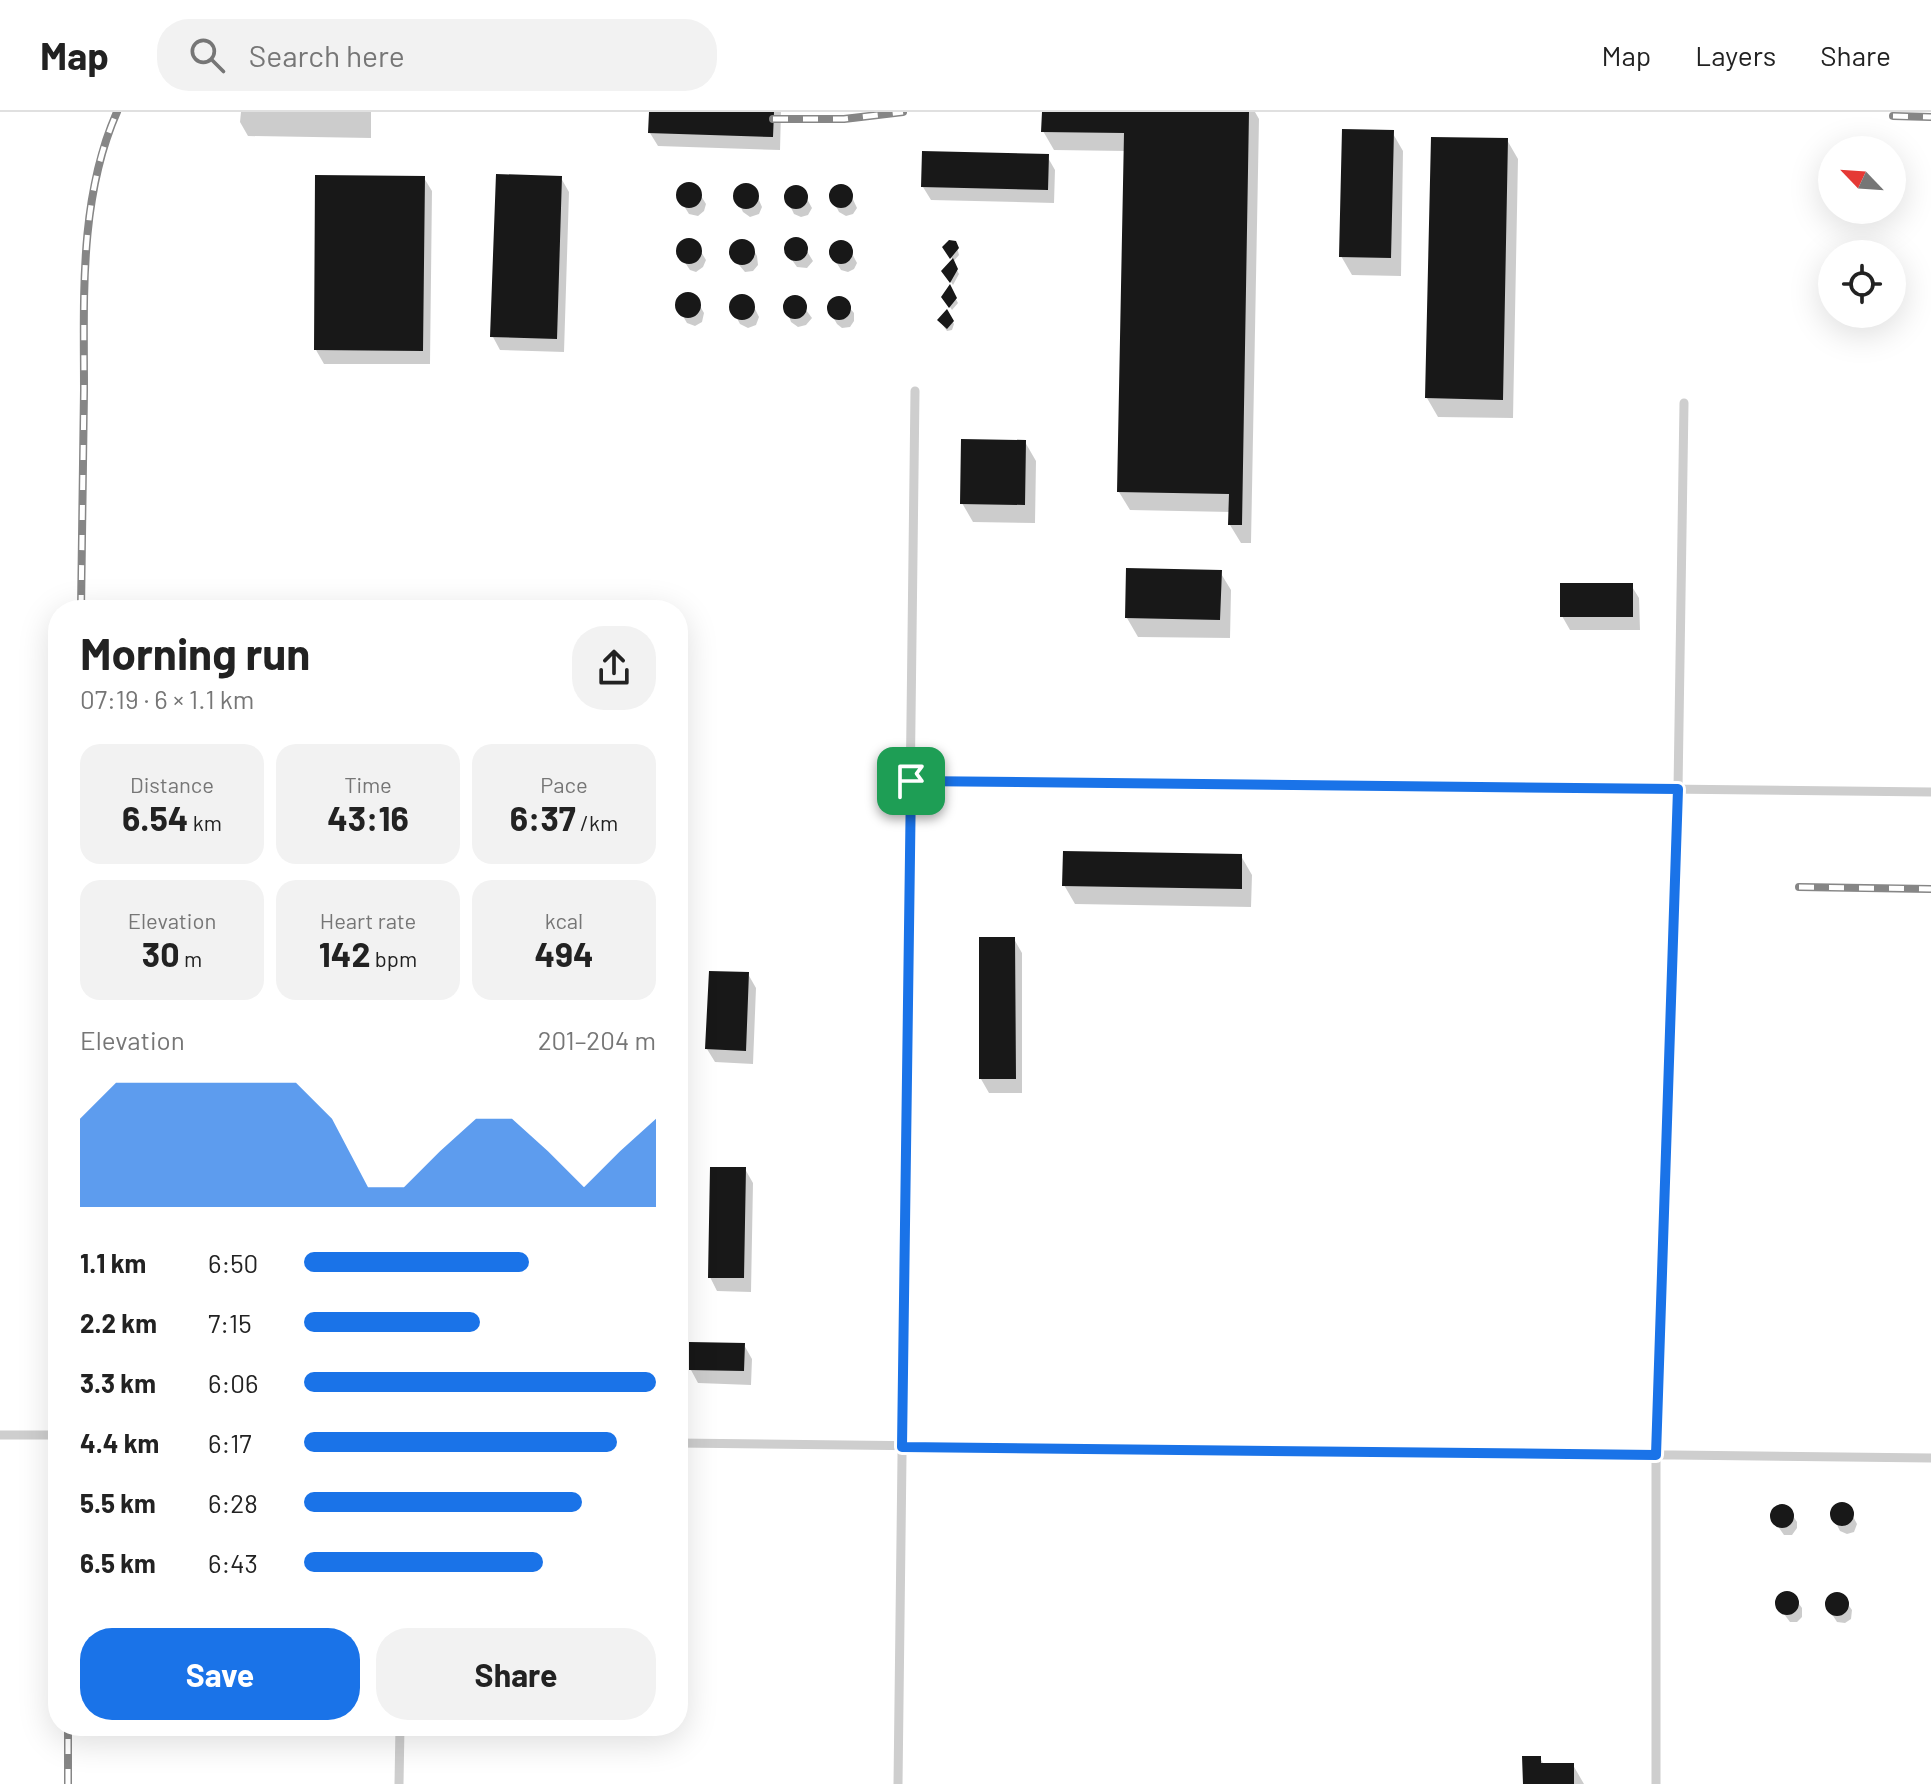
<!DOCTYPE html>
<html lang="en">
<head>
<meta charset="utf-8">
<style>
	body { margin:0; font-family:Barlow,sans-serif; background:#f2f2f2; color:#222; height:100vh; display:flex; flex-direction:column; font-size:30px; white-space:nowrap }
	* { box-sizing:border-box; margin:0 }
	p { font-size:26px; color:#767676 }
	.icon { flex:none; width:44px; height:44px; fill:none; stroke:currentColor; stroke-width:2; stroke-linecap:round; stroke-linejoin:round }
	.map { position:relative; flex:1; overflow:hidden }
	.details { position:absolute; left:48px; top:488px; width:640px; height:1136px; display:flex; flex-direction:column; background:#fff; border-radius:32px; box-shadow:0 8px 32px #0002 }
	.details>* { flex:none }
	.needle { width:52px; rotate:295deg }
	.tools { position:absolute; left:1818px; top:24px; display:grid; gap:16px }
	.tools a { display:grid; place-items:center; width:88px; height:88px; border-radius:50%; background:#fff; box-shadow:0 8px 32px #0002; font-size:40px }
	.pin { position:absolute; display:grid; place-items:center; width:68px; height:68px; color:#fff; margin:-34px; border-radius:16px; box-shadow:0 4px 12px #0006 }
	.round { display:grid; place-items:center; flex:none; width:84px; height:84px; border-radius:32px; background:#f2f2f2 }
	.headline { display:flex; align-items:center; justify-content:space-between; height:136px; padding:0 32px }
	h1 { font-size:44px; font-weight:700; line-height:60px }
	.stats { display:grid; grid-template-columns:repeat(3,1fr); gap:12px; height:136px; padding:8px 32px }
	.stats div { display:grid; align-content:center; border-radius:20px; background:#f2f2f2; text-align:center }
	.stats b { font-size:34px; font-weight:700 }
	.stats small { font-size:22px; font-weight:400 }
	.stats p { font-size:22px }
	.chart { height:224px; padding:16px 32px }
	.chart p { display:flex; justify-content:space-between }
	.chart svg { width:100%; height:144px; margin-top:8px; fill:#1a73e8; opacity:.7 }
	.button { display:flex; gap:16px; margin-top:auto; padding:16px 32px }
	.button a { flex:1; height:92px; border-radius:32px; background:#1a73e8; color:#fff; font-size:32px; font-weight:700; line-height:92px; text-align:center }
	.button a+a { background:#f2f2f2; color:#222 }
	ul { padding:0 32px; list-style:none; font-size:26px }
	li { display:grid; grid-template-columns:128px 96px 1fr; align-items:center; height:60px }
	li i { height:20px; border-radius:10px; background:#1a73e8 }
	header { display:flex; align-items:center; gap:48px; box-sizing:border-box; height:112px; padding:0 40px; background:#fff; border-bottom:2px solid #e0e0e0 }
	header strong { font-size:38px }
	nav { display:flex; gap:44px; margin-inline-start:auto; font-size:28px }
	.search { width:560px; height:72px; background:#f2f2f2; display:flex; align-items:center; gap:20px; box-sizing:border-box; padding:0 28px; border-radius:32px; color:#767676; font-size:30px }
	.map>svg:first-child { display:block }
</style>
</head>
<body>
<header>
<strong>Map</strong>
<div class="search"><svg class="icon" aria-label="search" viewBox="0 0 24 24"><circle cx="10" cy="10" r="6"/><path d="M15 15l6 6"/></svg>Search here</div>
<nav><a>Map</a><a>Layers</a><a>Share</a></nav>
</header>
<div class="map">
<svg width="1931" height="1672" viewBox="0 0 1931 1672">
	<rect width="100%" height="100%" fill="#fff"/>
	<!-- shadow -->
	<path fill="#0003" d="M241,0H371V26L248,24L240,10Z
		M651,0H781L780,38L658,34L650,21Z
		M1044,0H1255L1259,7L1251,431H1241L1230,413L1231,400L1130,398L1119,380L1126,39L1054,38L1043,19Z
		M1392,20L1403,39L1401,164L1352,163L1341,144Z
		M1507,28L1518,47L1513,306L1438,305L1427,286Z
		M1047,44L1055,58L1054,91L931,88L923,75Z
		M424,66L432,79L430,252H324L316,238Z
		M561,66L569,80L564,240L500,238L493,225Z
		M686,73L695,74L706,92L704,99L698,104L689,102L679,86L680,77Z
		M746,73L754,77L762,95L759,102L750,105L743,100L735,83L740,75Z
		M842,74L849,79L857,96L853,102L846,104L839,100L831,84L836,76Z
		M795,76L802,78L812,96L808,103L801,105L794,102L786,85L788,79Z
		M688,128L695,130L706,148L703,155L696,160L690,158L678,140L681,131Z
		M792,128H800L813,149L807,156L797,155L787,141V133Z
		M744,129L752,135L757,144L758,153L753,159L745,160L734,147L732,137L737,130Z
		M842,130L847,132L857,151L854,157L848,160L841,158L830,140L833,134Z
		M944,135H957L959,143L953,150L959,162L953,173L944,159L953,148Z
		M950,176L958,191L952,198L943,185Z
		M686,182L694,184L704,201L702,210L695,214L687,211L677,194L679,187Z
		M742,184L750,187L759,205L756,213L748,216L740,212L731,195L735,187Z
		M797,186L812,206L806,213L798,215L791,210L785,193L788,187Z
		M842,187L854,201V209L850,215L842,216L837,212L828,196L833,188Z
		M947,200L954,212L952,218L947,219L939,208Z
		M1025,330L1036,349L1035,411L973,410L962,391Z
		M1220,460L1231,478L1230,526L1138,525L1127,506Z
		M1631,473L1639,486L1640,518H1570L1562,504Z
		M1241,744L1252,763L1251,795L1075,792L1064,773Z
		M1014,827L1022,841V981H989L981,967Z
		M748,862L756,876L753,952L715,950L707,937Z
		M745,1057L753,1071L751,1180L717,1179L710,1165Z
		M744,1233L752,1247L751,1273L698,1271L691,1258Z
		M1841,1393L1848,1395L1857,1412L1854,1420L1847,1422L1840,1419L1832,1403L1834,1396Z
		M1777,1395H1787L1797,1410V1416L1792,1423H1784L1774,1409L1773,1400Z
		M1791,1481L1802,1496V1505L1797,1510H1790L1778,1494V1487L1784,1482Z
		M1834,1482L1842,1484L1852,1498L1851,1507L1845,1511L1837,1510L1828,1496V1487Z
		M234,1614H249L241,1619Z
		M267,1614H287L277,1621Z
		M301,1614H321L319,1619L312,1622Z
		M1540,1646L1544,1653H1573L1584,1672H1525Z"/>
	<!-- building -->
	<path fill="#181818" d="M649,0H774L773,25L648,21Z
		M1042,0H1249L1242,413H1228L1229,382L1117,380L1124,21L1041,20Z
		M1342,17L1394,18L1391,146L1339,145Z
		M1431,25L1508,26L1503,288L1425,286Z
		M922,39L1049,42L1048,78L921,75Z
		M496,62L562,64L557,227L490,225Z
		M315,63L425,64L423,239L314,238Z
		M676 83a13 13 0 1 1 26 0a13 13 0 1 1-26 0Z
		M733 84a13 13 0 1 1 26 0a13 13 0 1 1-26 0Z
		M829 84a12 12 0 1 1 24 0a12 12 0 1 1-24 0Z
		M784 85a12 12 0 1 1 24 0a12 12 0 1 1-24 0Z
		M784 137a12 12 0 1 1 24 0a12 12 0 1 1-24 0Z
		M676 139a13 13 0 1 1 26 0a13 13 0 1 1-26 0Z
		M729 140a13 13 0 1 1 26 0a13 13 0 1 1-26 0Z
		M949,128L956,129L959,136L950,147L942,135Z
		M829 140a12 12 0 1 1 24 0a12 12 0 1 1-24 0Z
		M953,146L958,157L950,171L941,159Z
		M950,172L957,186L949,196L941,185Z
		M675 193a13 13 0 1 1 26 0a13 13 0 1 1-26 0Z
		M729 195a13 13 0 1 1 26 0a13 13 0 1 1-26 0Z
		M783 195a12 12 0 1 1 24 0a12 12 0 1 1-24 0Z
		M827 196a12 12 0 1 1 24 0a12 12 0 1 1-24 0Z
		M947,197L954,209L947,217L937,208Z
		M961,327L1026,328L1025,393L960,392Z
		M1126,456L1222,458L1220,508L1125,506Z
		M1560,471H1633V505H1560Z
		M1063,739L1242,742V777L1062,774Z
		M979,825H1015L1016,967H979Z
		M709,859L749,860L746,939L705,937Z
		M710,1055H746L744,1166H708Z
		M689,1230L745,1231L744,1259L689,1258Z
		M1830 1402a12 12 0 1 1 24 0a12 12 0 1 1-24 0Z
		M1770 1404a12 12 0 1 1 24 0a12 12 0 1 1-24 0Z
		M1775 1491a12 12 0 1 1 24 0a12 12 0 1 1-24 0Z
		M1825 1492a12 12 0 1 1 24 0a12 12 0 1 1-24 0Z
		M1522,1644H1541V1651H1574V1672H1523Z"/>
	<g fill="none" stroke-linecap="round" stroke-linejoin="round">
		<!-- lane -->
		<path stroke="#cecece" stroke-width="9" d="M911,669L1931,680
			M0,1323H58
			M678,1331L1931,1346
			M399,1672L400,1614
			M898,1672L915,279
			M1656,1672V1343L1678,677L1684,291"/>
		<!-- rail casing -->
		<g stroke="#868686" stroke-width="8">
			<path id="rail" d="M1893,4L1931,5
				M773,7H844L903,0
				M81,498C82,425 83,351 84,278C84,185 79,86 117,0
				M1799,775L1931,777
				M68,1672V1614"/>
		</g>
		<!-- rail -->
		<use href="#rail" stroke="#fff" stroke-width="5" stroke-dasharray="15" stroke-linecap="butt"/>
	</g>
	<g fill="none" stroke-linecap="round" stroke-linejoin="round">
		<!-- route casing -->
		<g stroke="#fff" stroke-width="16">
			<path id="route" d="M911,669L1678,677L1656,1343L902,1335Z"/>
		</g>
		<!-- route -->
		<use href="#route" stroke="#1a73e8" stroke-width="10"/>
	</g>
</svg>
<div class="tools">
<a><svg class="needle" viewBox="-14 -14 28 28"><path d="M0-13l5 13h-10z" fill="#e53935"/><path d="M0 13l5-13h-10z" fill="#767676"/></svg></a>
<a><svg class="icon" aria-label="locate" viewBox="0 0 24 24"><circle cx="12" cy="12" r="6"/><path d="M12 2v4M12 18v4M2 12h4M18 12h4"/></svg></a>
</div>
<div class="pin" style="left:911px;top:669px;background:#1e9e55"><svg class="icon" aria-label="arrive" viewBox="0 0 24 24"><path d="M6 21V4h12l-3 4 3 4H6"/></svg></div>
<section class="details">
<div class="headline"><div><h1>Morning run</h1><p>07:19 · 6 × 1.1 km</p></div><a class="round"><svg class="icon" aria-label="share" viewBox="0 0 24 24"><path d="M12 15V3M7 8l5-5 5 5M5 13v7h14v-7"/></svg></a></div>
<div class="stats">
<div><p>Distance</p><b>6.54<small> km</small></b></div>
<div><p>Time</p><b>43:16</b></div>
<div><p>Pace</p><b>6:37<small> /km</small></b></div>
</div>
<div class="stats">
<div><p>Elevation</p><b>30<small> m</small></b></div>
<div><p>Heart rate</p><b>142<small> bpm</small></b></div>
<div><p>kcal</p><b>494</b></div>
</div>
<div class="chart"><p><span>Elevation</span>201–204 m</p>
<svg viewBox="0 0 160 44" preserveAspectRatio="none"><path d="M0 44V17L10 6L20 6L30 6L40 6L50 6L60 6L70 17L80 38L90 38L100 27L110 17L120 17L130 27L140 38L150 27L160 17V44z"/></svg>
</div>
<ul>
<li><b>1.1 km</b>6:50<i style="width:64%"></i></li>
<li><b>2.2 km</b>7:15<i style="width:50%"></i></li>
<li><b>3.3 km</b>6:06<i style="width:100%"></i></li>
<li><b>4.4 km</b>6:17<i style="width:89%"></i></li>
<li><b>5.5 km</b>6:28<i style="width:79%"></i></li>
<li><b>6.5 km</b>6:43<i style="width:68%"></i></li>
</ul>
<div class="button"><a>Save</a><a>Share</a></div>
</section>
</div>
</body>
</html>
